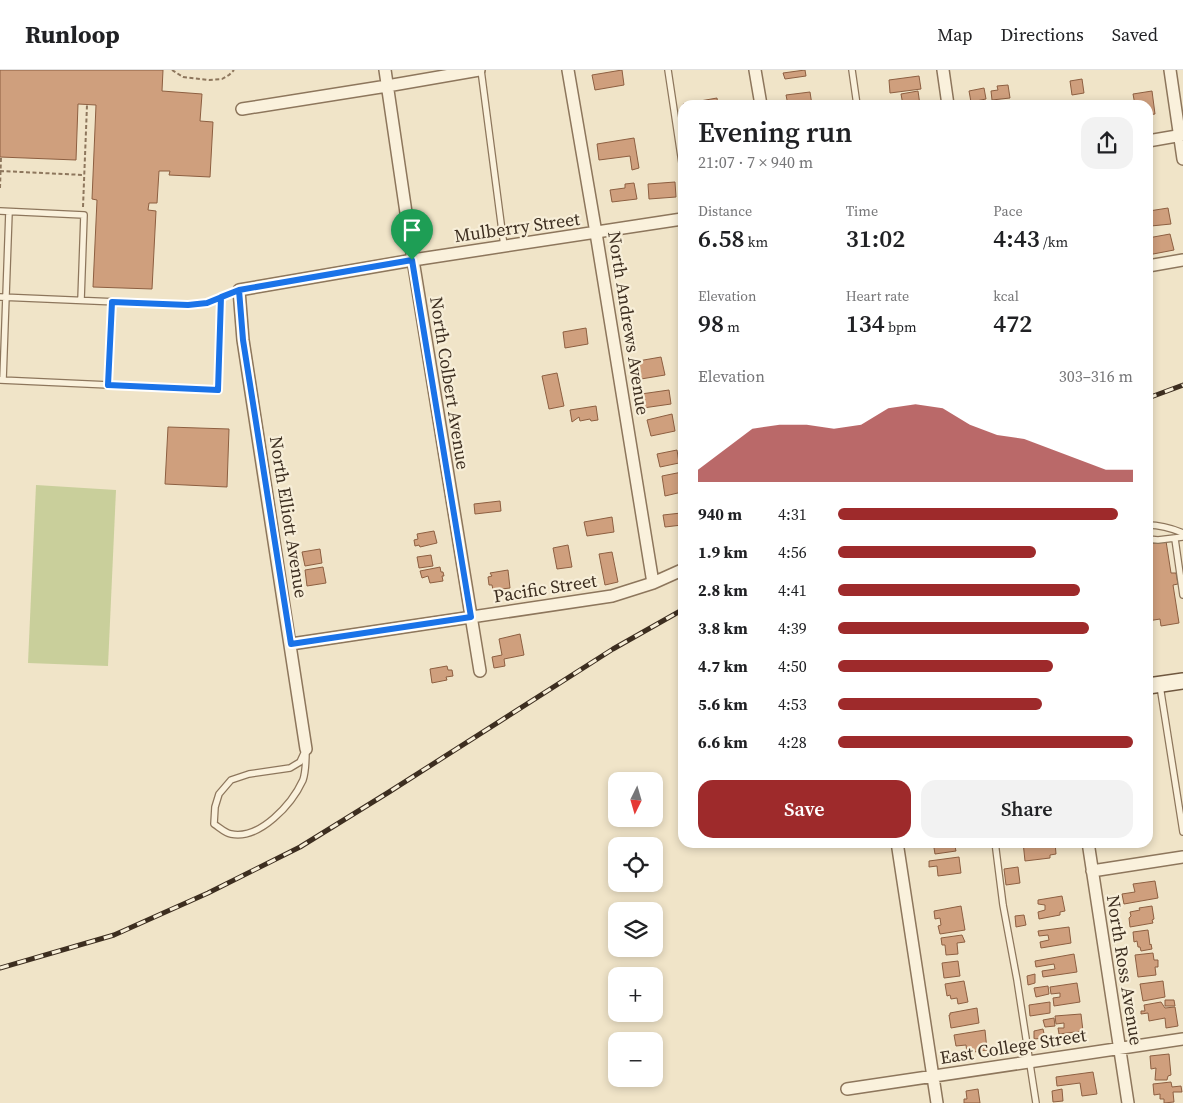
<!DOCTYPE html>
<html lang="en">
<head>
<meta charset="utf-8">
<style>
	body { margin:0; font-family:"Source Serif 4",serif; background:#f2f2f2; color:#202124; height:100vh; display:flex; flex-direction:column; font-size:19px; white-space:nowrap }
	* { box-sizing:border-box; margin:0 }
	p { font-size:16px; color:#757577 }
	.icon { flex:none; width:28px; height:28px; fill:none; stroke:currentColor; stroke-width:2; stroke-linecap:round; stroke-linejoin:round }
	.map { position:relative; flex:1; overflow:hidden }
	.side { position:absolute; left:678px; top:30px; width:475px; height:748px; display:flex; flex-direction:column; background:#fff; border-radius:15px; box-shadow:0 2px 8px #0003 }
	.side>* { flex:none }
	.needle { width:32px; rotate:185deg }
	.fabs { position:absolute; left:608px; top:702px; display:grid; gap:10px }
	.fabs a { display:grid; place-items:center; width:55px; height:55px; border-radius:10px; background:#fff; box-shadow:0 2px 8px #0003; font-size:25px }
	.pin { position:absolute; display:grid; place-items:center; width:42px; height:42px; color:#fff; margin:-51px -21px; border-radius:50% 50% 50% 0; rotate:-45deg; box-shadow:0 0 5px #0007 }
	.pin .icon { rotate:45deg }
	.round { display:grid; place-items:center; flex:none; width:52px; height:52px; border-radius:15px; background:#f2f2f2 }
	.summary { display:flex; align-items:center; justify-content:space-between; height:85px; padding:0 20px }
	h1 { font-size:28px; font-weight:600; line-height:38px }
	.figures { display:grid; grid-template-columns:repeat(3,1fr); gap:8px; height:85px; padding:5px 20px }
	.figures div { display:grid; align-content:center }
	.figures b { font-size:25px; font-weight:600 }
	.figures small { font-size:14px; font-weight:400 }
	.figures p { font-size:14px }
	.chart { height:140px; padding:10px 20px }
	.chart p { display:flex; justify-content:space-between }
	.chart svg { width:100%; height:90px; margin-top:5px; fill:#9e2a2b; opacity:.7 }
	.action { display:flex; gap:10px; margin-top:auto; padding:10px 20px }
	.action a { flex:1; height:58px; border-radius:15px; background:#9e2a2b; color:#fff; font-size:20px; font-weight:600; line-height:58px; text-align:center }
	.action a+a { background:#f2f2f2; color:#202124 }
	ul { padding:0 20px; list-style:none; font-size:16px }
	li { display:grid; grid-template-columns:80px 60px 1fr; align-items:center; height:38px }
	li i { height:12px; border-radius:6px; background:#9e2a2b }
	header { display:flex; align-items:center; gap:30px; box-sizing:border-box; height:70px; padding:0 25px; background:#fff; border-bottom:1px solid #e0e0e0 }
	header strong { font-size:24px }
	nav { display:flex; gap:28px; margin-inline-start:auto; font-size:18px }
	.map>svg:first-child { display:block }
</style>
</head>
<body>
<header>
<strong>Runloop</strong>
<nav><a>Map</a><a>Directions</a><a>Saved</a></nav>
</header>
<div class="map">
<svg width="1183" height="1033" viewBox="0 0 1183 1033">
	<rect width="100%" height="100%" fill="#f0e4c8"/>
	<!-- green -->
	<path fill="#c9cf9b" d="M36,415L116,420L108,596L28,593Z"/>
	<!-- building -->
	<path fill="#cf9f7d" stroke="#8d5f41" d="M0,0H163L162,21L202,24L200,51L213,52L210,107L169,105L170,101H159L157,133H149L148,140L156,141L152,219L93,217L97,130L92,129L96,35L78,34L76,90L0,87Z
		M622,0L624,15L595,20L592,5Z
		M805,0L806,6L785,9L783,3Z
		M919,6L921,19L890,23L889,10Z
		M1082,9L1084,23L1072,25L1070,11Z
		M1008,15L1010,28L992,30L991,21L998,20L997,16Z
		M984,18L986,29L971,32L969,21Z
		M918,21L920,35H903L901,24Z
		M1152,21L1155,44L1148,45V35H1135L1133,24Z
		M810,22L812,35H788L786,25Z
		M717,28L718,35H683V34Z
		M634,68L639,98L632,100L630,86L599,90L597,74Z
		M1148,99L1150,122L1148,123Z
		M675,112L676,127L649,129L648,114Z
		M634,113L637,129L612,132L610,120L625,118V114Z
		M1168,138L1171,154L1151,156L1149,141Z
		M1170,164L1174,180L1148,185V168Z
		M586,258L588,274L565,278L563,262Z
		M661,287L665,305L641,309L638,291Z
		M557,303L564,336L549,339L542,306Z
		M669,320L671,334L643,338L641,324Z
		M596,336L598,350L591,351L590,349L580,351L579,347L572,352L570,340Z
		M672,344L675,361L651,366L647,350Z
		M168,357L229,359L227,417L165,414Z
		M677,380L679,393L660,397L657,384Z
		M682,402V422L665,426L662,406Z
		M500,431L501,441L475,444L474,434Z
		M680,435H682V455L665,457L663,445L681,443Z
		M612,447L614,462L587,466L584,452Z
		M434,461L437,473L420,477L419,475L415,476L414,470L418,469L417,464Z
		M1166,471L1171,503H1176L1178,514L1173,515L1179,553L1161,556L1160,549L1148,551V474Z
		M568,475L572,497L557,499L553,478Z
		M320,479L322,493L305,496L302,482Z
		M612,482L618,512L605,515L599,484Z
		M431,485L433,496L419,498L417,487Z
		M323,497L326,513L307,516L305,500Z
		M440,497L441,502H443L444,506H442L443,511L430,513L428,506L422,508L420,501Z
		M508,500L510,518L493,520L492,515H489L488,507L492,506L490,503Z
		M520,564L524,585L504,589L505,596L494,598L492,587L502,585L499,569Z
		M447,596L448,600H452L453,606L446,607L447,610L432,613L430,599Z
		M933,772H954L956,781L935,784Z
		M1023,772H1055L1056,784L1050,785V788L1025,791Z
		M959,787L961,803L938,806L937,796L929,797V791Z
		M1018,797L1020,813L1006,815L1004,799Z
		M1155,811L1158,828L1124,834L1122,824L1135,822L1133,814Z
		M1062,826L1065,841L1060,842V845L1039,849L1038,842L1045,840V835L1038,834V830Z
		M961,836L965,860L940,864L938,856L941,855L940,848L935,849L934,841Z
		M1152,836L1154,849L1152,850L1153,853L1130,857L1129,848L1131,846L1130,842L1140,840L1139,838Z
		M1024,845L1026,855L1016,857L1015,846Z
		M1069,857L1071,873L1041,878L1040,872L1049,870L1048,865L1039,866L1038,861Z
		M1148,860L1150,875L1151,874L1152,879L1141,881L1140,877H1138L1137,871L1134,872L1133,862Z
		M962,865L965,872L957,873L958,884L946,885L945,875H942L941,868Z
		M1153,883L1154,890H1158V897H1155L1156,905L1138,907L1135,885Z
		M1074,884L1077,902L1043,907L1042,901L1055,899L1054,894L1036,897L1035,891Z
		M958,891L960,906L944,908L942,893Z
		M1035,904V913L1028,915L1027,906Z
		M964,911L968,932L958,934L957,928L951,929L950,925L947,926L945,914Z
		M1163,911L1165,927L1143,931L1140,914Z
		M1077,913L1080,932L1054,936L1053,928L1060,927V923L1051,924L1050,917Z
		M1048,916L1049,924L1036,927L1034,918Z
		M1165,930H1174L1175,936H1165Z
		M1050,932V943L1030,946L1029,935Z
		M1161,932L1165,938L1175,937L1178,956L1166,958L1165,948L1149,951L1148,943L1141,944V941H1145L1144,935Z
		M977,938L979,953L951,958L949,945H950V943Z
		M1081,944L1083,961L1059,964L1058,958H1064V953L1056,954L1055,946Z
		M1054,948L1055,956L1045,957L1043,950Z
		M1043,959L1045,968L1034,969V961Z
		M985,960L987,980L967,983L966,975L956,976L954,965Z
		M1169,984L1171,1005L1168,1006L1167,1010H1155L1156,998L1151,999L1150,986Z
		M1093,1002L1097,1024L1082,1026L1080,1013L1057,1016L1056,1007Z
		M1171,1012L1172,1017L1181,1016L1182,1022H1173L1174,1032L1164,1033V1029H1160V1024L1154,1025L1153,1014Z
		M978,1019L980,1033H964V1029H967L966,1021Z
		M1062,1019L1063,1031L1053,1032L1052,1021Z"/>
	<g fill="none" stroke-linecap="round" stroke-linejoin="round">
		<!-- lane casing -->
		<g stroke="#8d765c" stroke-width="8">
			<path id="lane" d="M481,0L504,176
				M668,0L682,93
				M852,0L857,35
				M0,141L84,145L81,230
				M0,227L188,235L207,233L239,220
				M0,310L218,320L221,227
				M3,310L9,142
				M108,315L112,232
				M1148,455C1160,455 1171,458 1183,463
				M1148,469L1158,470L1183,467
				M1175,469L1183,525
				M1160,616L1183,762
				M306,679C306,688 306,701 303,710C292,734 260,770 231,764C225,763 219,757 214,754L215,737L219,724L231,710L249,704L290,698L300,692Z
				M995,772L1003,835L1017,910L1036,1033"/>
		</g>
		<!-- street casing -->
		<g stroke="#8d765c" stroke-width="14">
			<path id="street" d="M385,0L413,190L480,601
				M568,0L596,163L653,513
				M755,0L761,35
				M943,0L948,35
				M1170,0L1183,89
				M242,39L387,16L479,0
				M1148,71L1183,65
				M1148,196L1183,190
				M291,574L612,526L653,513L682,500
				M306,679L243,270L239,220L413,190L682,149
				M897,772L937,1033
				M1088,772L1128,1033
				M1092,801L1183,787
				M847,1019L1183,969"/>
		</g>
		<!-- secondary casing -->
		<g stroke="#6f573f" stroke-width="18">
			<path id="secondary" d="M1148,616L1183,611"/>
		</g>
		<!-- path -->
		<path stroke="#8d765c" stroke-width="2" stroke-dasharray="4 2.5" stroke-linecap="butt" d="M172,0L183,7L209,10L222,9L229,5L234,0
			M0,101L84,105
			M0,118L1,87
			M83,137L87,35"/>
		<!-- lane -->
		<use href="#lane" stroke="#faf1dc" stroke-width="5.5"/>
		<!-- street -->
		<use href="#street" stroke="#faf1dc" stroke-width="11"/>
		<!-- secondary -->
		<use href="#secondary" stroke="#faf1dc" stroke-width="15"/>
		<!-- rail casing -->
		<g stroke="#3d2e20" stroke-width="5">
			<path id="rail" d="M1148,328L1183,315
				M0,898L114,865L208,823L300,777L389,722L613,579L682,540"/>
		</g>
		<!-- rail -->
		<use href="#rail" stroke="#f7eed8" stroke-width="3" stroke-dasharray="9" stroke-linecap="butt"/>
	</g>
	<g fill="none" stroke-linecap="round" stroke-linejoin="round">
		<!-- route casing -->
		<g stroke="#fff" stroke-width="10">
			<path id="route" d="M412,190L239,220L207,233L188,235L112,232L108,315L218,320L221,227L239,220L243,270L291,574L471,547L412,190"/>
		</g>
		<!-- route -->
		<use href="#route" stroke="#1a73e8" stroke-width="6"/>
	</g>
	<g text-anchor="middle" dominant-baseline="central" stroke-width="4.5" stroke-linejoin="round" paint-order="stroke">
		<!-- street labels -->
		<g font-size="18" fill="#3d2e20" stroke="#f7eed8">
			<text transform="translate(517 157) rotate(-8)">Mulberry Street</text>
			<text transform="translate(629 253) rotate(81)">North Andrews Avenue</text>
			<text transform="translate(450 313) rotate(81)">North Colbert Avenue</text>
			<text transform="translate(289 447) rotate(81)">North Elliott Avenue</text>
			<text transform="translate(545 518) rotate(-9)">Pacific Street</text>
			<text transform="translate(1125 900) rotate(81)">North Ross Avenue</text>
			<text transform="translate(1013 976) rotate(-9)">East College Street</text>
		</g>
	</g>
</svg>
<div class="fabs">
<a><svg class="needle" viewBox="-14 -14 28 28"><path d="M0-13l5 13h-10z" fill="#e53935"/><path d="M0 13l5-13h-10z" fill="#757577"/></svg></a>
<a><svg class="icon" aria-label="locate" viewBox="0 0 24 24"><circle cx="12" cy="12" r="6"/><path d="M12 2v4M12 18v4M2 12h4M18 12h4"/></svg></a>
<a><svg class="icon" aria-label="layers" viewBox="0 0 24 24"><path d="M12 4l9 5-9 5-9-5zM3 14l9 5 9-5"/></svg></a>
<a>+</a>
<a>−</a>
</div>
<div class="pin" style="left:412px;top:190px;background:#1e9e55"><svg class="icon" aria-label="arrive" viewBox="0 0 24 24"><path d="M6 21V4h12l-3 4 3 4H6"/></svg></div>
<section class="side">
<div class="summary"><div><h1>Evening run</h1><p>21:07 · 7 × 940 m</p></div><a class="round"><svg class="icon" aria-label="share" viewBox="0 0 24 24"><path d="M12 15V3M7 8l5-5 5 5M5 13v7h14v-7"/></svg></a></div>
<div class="figures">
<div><p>Distance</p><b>6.58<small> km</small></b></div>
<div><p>Time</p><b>31:02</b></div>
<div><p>Pace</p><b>4:43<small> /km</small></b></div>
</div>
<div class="figures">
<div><p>Elevation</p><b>98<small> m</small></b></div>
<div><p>Heart rate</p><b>134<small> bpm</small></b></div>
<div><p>kcal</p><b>472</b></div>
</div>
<div class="chart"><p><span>Elevation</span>303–316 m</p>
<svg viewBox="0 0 160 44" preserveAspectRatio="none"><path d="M0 44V38L10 28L20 18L30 16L40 16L50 18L60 16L70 8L80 6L90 8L100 16L110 21L120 23L130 28L140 33L150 38L160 38V44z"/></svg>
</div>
<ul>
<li><b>940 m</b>4:31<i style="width:95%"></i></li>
<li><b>1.9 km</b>4:56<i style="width:67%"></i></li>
<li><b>2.8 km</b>4:41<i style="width:82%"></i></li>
<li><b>3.8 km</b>4:39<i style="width:85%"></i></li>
<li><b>4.7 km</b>4:50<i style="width:73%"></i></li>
<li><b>5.6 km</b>4:53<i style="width:69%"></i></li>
<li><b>6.6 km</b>4:28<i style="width:100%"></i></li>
</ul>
<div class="action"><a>Save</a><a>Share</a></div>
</section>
</div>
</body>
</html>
